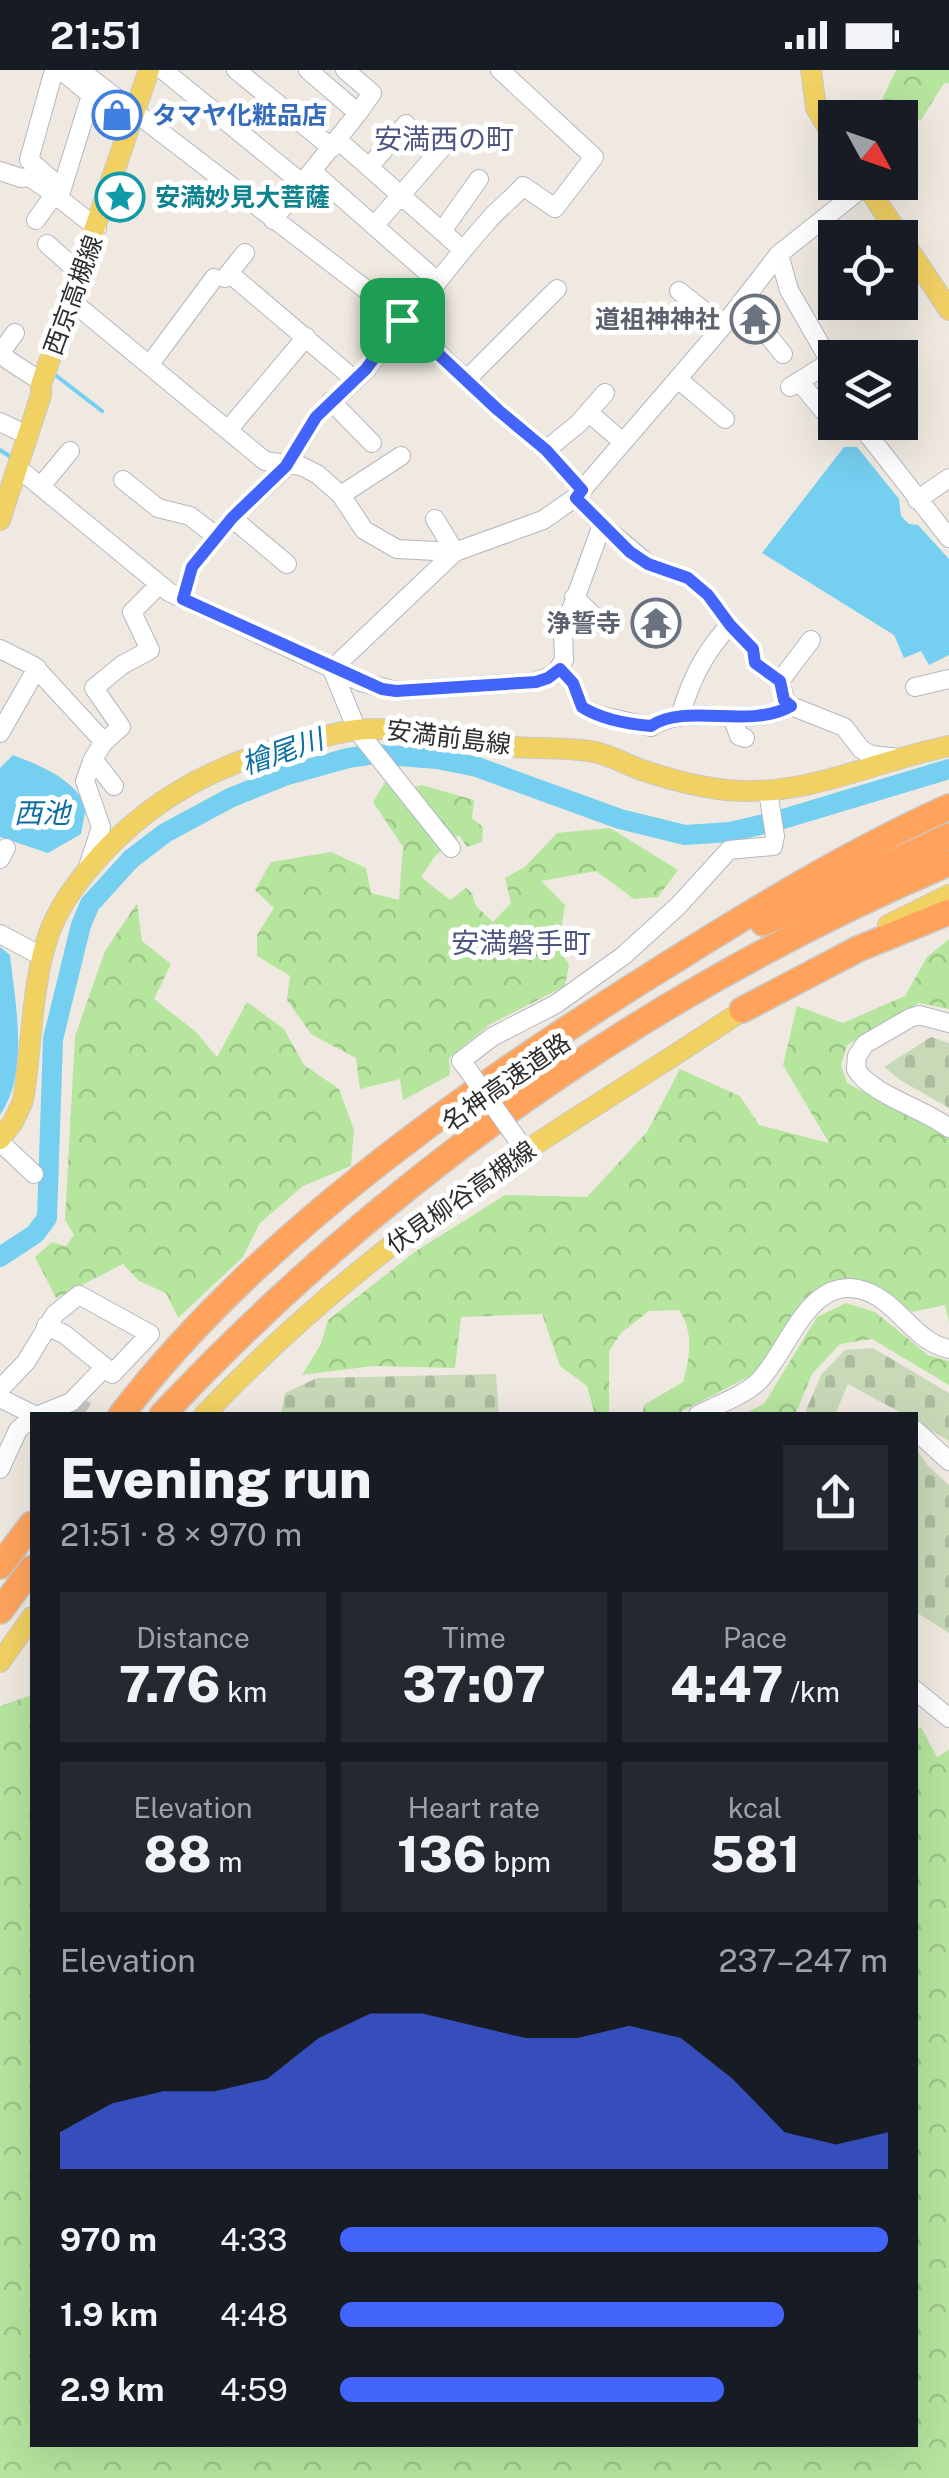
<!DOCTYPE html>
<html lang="en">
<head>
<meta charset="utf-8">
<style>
	body { margin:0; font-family:"Public Sans","Noto Sans JP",sans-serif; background:#242831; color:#f1f3f6; height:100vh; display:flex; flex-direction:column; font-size:38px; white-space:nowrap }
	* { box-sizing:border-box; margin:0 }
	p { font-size:32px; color:#9ea1a6 }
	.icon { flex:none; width:55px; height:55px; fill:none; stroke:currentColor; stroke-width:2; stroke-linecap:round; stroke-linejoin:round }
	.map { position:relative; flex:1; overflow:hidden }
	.drawer { position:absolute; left:30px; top:1342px; width:888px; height:1035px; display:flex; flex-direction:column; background:#171b24; border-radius:0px; box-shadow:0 10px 40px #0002 }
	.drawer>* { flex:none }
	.needle { width:65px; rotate:130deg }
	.controls { position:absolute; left:818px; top:30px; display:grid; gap:20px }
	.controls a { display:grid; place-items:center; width:100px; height:100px; border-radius:0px; background:#171b24; box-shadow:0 10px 40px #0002; font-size:50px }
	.pin { position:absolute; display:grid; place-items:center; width:85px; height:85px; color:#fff; margin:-42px; border-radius:20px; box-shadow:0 5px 15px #0006 }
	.round { display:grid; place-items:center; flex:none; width:105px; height:105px; border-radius:0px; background:#242831 }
	.headline { display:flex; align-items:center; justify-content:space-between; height:170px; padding:0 30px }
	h1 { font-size:55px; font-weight:800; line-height:75px }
	.metrics { display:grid; grid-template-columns:repeat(3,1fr); gap:15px; height:170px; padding:10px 30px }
	.metrics div { display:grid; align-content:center; border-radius:0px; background:#242831; text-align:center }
	.metrics b { font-size:50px; font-weight:800 }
	.metrics small { font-size:28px; font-weight:400 }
	.metrics p { font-size:28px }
	.chart { height:280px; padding:20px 30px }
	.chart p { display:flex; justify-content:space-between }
	.chart svg { width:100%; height:180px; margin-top:10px; fill:#4264fb; opacity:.7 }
	ul { padding:0 30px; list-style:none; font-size:32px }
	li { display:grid; grid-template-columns:160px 120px 1fr; align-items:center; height:75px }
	li i { height:25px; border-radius:12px; background:#4264fb }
	.status { display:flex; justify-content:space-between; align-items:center; height:70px; padding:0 50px; background:#171b24; direction:ltr }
	.status svg { height:28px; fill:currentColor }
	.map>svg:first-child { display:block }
</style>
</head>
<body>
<div class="status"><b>21:51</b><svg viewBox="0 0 49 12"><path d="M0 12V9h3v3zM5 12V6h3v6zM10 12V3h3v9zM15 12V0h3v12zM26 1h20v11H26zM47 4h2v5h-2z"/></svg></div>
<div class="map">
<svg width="949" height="2408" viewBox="0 0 949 2408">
	<defs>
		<pattern id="forest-crowns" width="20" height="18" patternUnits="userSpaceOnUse" patternTransform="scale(2.5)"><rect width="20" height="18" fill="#b6e59e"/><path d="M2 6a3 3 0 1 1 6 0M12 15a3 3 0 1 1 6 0" fill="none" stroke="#9dc588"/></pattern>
		<pattern id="cemetery-stones" width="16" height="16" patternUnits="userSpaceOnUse" patternTransform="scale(2.5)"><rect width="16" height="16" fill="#c8d9b8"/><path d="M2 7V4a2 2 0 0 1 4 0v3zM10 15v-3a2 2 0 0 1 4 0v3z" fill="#acbb9e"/></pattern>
	</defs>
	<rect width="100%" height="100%" fill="#efe9e1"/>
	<!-- forest -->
	<path fill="url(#forest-crowns)" d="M896,0H949V13H944L921,50L892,47L879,36Z
		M385,712L400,722L422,715L474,730L472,748L483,757L482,772L467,777L459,765L435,786L421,807L450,830L466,818L472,823L476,836L493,852L511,833L505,808L525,797L557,763L610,758L678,800L658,827L634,829L596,801L541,811L565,835L558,878L569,895L565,916L489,955L449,988L450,1005L403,1030L400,1009L360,1019L356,988L311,964L287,930L290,906L257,886V865L274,838L255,820L271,792L331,782L366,798L371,823L399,830L403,777L373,732Z
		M137,833L142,871L171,894L154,929L195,961L217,987L247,932L284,959L304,995L339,1019L354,1060L351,1096L303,1116L260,1153L243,1187L178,1248L166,1223L139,1211L123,1194L56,1228L35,1187L52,1172L66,1176L74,1165L65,1150L75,966L105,881Z
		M949,869V939L919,933L847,975L841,995L847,1013L949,1067V1252L945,1235L912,1242L875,1215L853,1212L814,1220L802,1231L762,1295L750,1306L675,1345H642L644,1335L683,1312C690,1287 694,1262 679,1240L649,1241L621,1263L609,1281V1345H595L587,1316L560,1296L542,1244L461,1247L455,1298L373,1296L302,1305L321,1274L328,1250L416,1181L505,1125L587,1127L647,1062L680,999L740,1026L759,1055L829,1073L783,995L797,936L843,953L905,926L927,887Z
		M846,1233L875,1242L928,1285L949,1291V1315L872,1269L840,1274L812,1304L795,1345H741L764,1334L817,1247Z
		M32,1625V2375H915V1661L921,1657L937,1687L949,1680V2408H0V1636Z"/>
	<!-- cemetery -->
	<path fill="url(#cemetery-stones)" d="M931,967L949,973V1038L900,1010L884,997Z
		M873,1278L949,1323V1371L915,1351V1345H905L848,1314L835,1345H804L821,1305L845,1280Z
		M496,1304L499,1345H281L285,1323L317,1308Z
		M915,1377L927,1395L949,1415V1563L919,1544L915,1546Z"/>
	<!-- water -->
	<path fill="#75cff0" d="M844,377H857L899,429L901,446L909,454L918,455L949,489V585L929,595L921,581L904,588L894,565L762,483Z
		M13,685C40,696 74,708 86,737L81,764L48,783L0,767V698Z
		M0,877L10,885C15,933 30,1002 0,1045Z"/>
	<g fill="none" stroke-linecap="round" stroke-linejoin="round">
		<!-- stream -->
		<path stroke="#75cff0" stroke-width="4" d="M54,304L102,341
			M0,380L14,389"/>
		<!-- river -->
		<path stroke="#75cff0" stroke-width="20" d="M0,1187L35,1164L47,1148L53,969L81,855L90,834L131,789L165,763L230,728L287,705L348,688L375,684L437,689L477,697L620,749L685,765L730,762L773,752L949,699"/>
		<!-- minor-tunnel -->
		<path stroke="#c8c4bd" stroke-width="18" stroke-dasharray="18 9" stroke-linecap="butt" d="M71,1332L93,1345"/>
		<!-- minor casing -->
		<g stroke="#b4b7c1" stroke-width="20">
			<path id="minor" d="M54,0L29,90L60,117
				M61,0L91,25L59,128L97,158
				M80,0L394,241L498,340L546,380L582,420
				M163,0L303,114
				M236,0L332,78
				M345,0L372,23L358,43
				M338,70L463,180
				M369,97L406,54
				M0,101L21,108L29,107L47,119
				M313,102L437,211
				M36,150L54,125
				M273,150L358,43L308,0
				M374,156L441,79
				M442,161L479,109
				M47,174L81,204
				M779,184L789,220L835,300
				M229,203L355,310
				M225,208L245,183
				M679,221L723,256
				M741,232L783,284
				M74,233L265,391L301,396L317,404L341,425L364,460L397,479L455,482L543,450L576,427L723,256L779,184L866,115
				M407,254C432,217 459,184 488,151C499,138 512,129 523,116L555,138L594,87L500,0
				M0,281L8,290L42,312
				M1,282L15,263
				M150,294L214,208
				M467,309L557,219
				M678,309L725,349
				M799,311L835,355
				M790,317L830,292
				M331,331L372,373
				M588,342L623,372
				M0,352L27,365
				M858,352L949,468
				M228,360L306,267
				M546,380L579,353L605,323
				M18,398L169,522L361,612L396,621L535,612L555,604L564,590L563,562L602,455L576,427
				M123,410L158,438L190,446L216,466
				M41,416L70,381
				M341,425L401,386
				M917,430L949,408
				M232,448L287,494
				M435,449L455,482
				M602,455L648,494L688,508L708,525L730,555L753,579L755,593L780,611L785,630L791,636
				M574,527L602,554
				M183,529L192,497L232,448L286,397L316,347L367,299L402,249
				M0,579L34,596L104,672
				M332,599L357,660L451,778
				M332,599L455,482
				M560,599L573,613L582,637L598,645L651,657C688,631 749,661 791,636L844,657L861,679L871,685L899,688
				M780,611L811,570
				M915,617L949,609
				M680,646C691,610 704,582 730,555
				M732,647L739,666L745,668
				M0,663L37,598
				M114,716L93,689L104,672L121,657L94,618L122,595L150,580L132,542L159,515
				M0,789L6,778
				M87,800L101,757L85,711L93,689
				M0,864L43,887
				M949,953L919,945L910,948L865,974L857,986L856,999C870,1024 925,1039 949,1058
				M466,997L461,991L492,967L556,934L623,886L678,836L729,780L773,776L775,766L768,721
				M0,1072L34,1104
				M46,1256L64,1264L105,1297
				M0,1319L26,1292L55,1244L79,1225L150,1264L112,1304L105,1297L71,1332L39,1345
				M0,1328L34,1345
				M698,1345C717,1335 743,1326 759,1311C790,1279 810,1199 868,1222C900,1235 915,1272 949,1279
				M915,1360L949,1391
				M0,1399L18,1360L32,1348
				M915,1620L949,1648"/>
		</g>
		<!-- major casing -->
		<g stroke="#c9c9c9" stroke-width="22">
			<path id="major" d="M811,0L816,38L835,70
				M864,112L949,240
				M0,450L41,325V315L149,0
				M888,855L949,825
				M0,1069L13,1052L23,1031C31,982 32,918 46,873C54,844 73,817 92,795C151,726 224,690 311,670C330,665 351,659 371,659C414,658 456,672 498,676C529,679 559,677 589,681C606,683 623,693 639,699C671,710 708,720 743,721C815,723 879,690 949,676
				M204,1345C290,1255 384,1175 488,1106C576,1046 667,992 755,932
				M0,1592L32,1547"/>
		</g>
		<!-- highway casing -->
		<g stroke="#c9c9c9" stroke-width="28">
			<path id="highway" d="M763,853L949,766
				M742,940L858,879L949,842
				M121,1345C256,1169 464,1022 651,905C748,844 845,784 949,737
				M162,1345C385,1108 650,921 949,793
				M0,1496L32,1454
				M0,1541L32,1498"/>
		</g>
		<!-- minor -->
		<use href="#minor" stroke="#fff" stroke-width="18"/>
		<!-- major -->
		<use href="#major" stroke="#f2d163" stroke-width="20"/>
		<!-- highway -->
		<use href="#highway" stroke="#ffa35c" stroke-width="25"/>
		<!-- minor-bridge casing -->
		<g stroke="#b4b7c1" stroke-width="20" stroke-linecap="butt">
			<path id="minor-bridge" d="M466,997L519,1072"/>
		</g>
		<!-- minor-bridge -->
		<use href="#minor-bridge" stroke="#fff" stroke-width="18"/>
	</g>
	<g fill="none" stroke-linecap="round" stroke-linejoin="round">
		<!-- route casing -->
		<g stroke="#fff" stroke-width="20">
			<path id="route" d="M402,250L498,340L546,380L582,420L576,428L630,482L648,494L688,508L708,525L730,555L753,579L755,593L780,611L784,630L791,636C749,660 686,632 651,656C628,654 602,650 582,637L573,613L560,599L548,608L536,612L396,621L382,619L183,529L192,497L232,448L286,396L316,347L366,299Z"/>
		</g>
		<!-- route -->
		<use href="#route" stroke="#4264fb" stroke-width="12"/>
	</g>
	<!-- icons -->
	<defs>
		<g id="shop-ring" transform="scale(2.5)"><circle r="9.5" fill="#fff" stroke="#3f7fe0" stroke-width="1.5"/><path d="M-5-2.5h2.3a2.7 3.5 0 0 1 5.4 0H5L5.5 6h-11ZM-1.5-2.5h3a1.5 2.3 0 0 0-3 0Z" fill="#3f7fe0"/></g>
		<g id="sight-ring" transform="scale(2.5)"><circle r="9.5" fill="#fff" stroke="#0f9aa8" stroke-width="1.5"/><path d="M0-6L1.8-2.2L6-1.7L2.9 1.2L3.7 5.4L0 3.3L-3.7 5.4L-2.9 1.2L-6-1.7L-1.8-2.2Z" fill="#0f9aa8"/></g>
		<g id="temple-ring" transform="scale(2.5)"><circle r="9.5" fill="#fff" stroke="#6b7280" stroke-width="1.5"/><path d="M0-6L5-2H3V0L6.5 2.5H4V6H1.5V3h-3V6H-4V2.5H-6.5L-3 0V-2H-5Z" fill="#6b7280"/></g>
	</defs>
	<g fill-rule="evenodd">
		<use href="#shop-ring" x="117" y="45"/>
		<use href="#sight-ring" x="120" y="127"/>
		<use href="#temple-ring" x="755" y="249"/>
		<use href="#temple-ring" x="656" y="553"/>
	</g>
	<g text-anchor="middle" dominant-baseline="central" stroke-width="10" stroke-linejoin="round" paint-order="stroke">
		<!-- shop labels -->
		<g font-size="25" font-weight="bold" fill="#366cbe" stroke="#fff" text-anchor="start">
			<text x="152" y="45">タマヤ化粧品店</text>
		</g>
		<!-- culture labels -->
		<g font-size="25" font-weight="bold" fill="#0d838f" stroke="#fff" text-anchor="start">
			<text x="155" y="127">安満妙見大菩薩</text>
		</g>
		<!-- street labels -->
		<g font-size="25" fill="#2e2e2e" stroke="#fff">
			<text transform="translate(73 225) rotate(-70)">西京高槻線</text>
			<text transform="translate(449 667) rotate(7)">安満前島線</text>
			<text transform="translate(506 1012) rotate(-35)">名神高速道路</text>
			<text transform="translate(461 1127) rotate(-35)">伏見柳谷高槻線</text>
		</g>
		<!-- worship labels -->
		<g font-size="25" font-weight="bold" fill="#5b616d" stroke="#fff" text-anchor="end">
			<text x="720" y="249">道祖神神社</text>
			<text x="621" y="553">浄誓寺</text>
		</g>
		<!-- neighbourhood labels -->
		<g font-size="28" fill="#4d5680" stroke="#fff">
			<text x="444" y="68">安満西の町</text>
			<text x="521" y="872">安満磐手町</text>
		</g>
		<!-- water labels -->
		<g font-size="28" font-style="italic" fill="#0d6fa3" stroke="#fff">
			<text transform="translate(282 681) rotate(-19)">檜尾川</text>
			<text x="42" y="742">西池</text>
		</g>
	</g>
</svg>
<div class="controls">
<a><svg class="needle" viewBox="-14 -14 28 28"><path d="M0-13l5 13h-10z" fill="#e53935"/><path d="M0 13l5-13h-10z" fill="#9ea1a6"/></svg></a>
<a><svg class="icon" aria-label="locate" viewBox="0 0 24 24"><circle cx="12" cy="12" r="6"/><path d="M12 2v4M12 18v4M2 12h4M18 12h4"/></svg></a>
<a><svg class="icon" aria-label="layers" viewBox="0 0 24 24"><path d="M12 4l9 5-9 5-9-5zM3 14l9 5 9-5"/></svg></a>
</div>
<div class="pin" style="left:402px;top:250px;background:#1e9e55"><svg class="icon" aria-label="arrive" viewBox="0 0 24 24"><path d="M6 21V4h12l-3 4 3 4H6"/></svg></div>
<section class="drawer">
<div class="headline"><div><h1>Evening run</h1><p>21:51 · 8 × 970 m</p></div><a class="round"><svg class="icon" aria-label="share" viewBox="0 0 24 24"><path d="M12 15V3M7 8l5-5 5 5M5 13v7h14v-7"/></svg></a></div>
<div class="metrics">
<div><p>Distance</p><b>7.76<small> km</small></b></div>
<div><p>Time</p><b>37:07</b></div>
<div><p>Pace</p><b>4:47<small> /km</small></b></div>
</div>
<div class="metrics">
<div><p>Elevation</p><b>88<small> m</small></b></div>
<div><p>Heart rate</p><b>136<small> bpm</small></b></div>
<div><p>kcal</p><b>581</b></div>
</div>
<div class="chart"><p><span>Elevation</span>237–247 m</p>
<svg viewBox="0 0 160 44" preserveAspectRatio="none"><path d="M0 44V35L10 28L20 25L30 25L40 22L50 12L60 6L70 6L80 9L90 12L100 12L110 9L120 12L130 22L140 35L150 38L160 35V44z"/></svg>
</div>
<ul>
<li><b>970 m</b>4:33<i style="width:100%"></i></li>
<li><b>1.9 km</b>4:48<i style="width:81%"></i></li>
<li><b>2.9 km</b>4:59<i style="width:70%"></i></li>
</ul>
</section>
</div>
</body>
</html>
